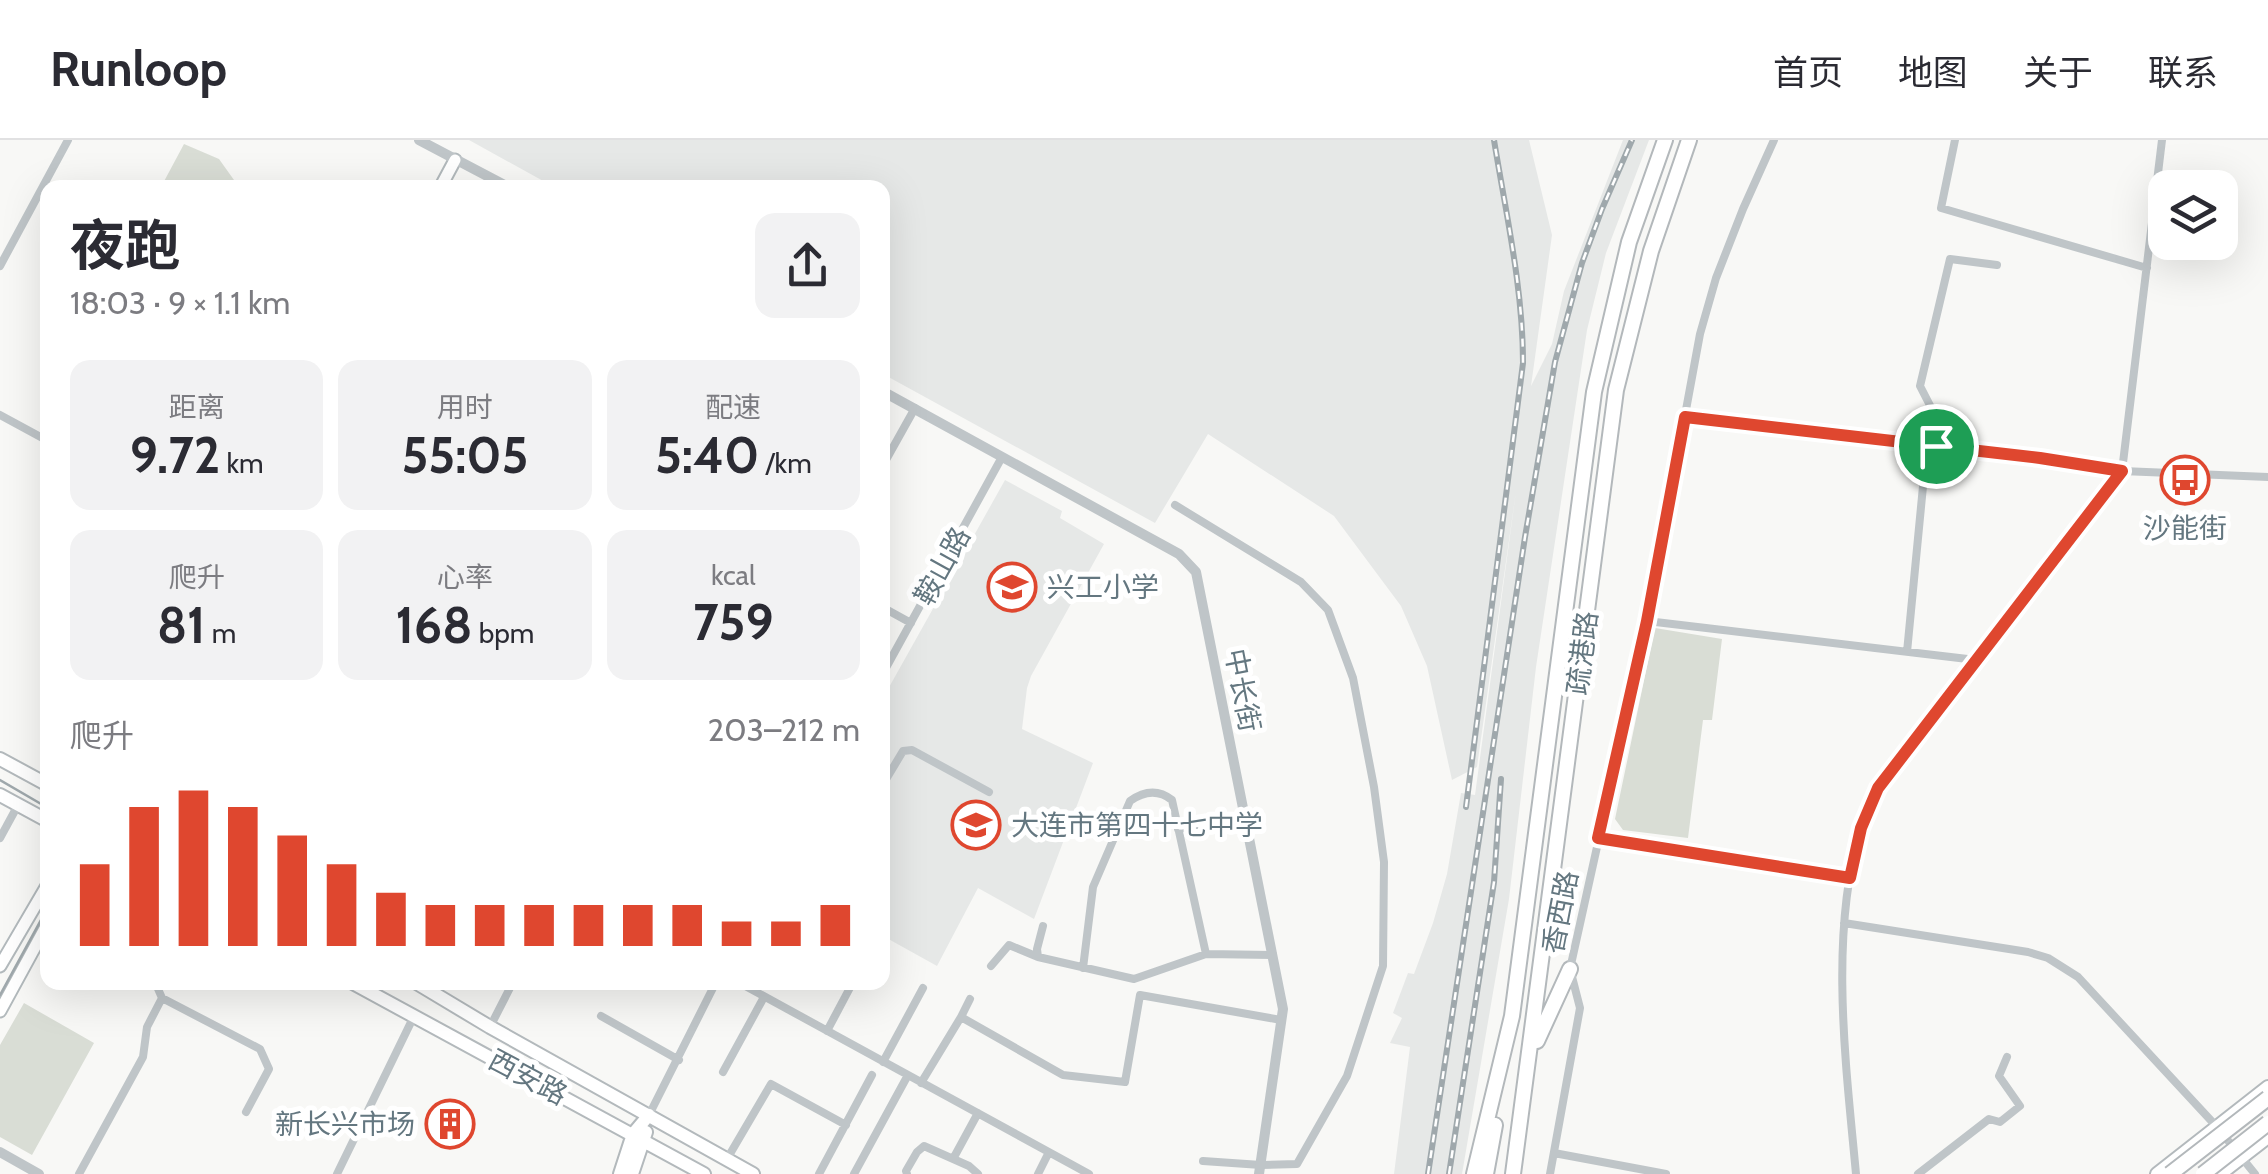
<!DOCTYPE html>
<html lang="zh">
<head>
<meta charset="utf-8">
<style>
	body { margin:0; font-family:Cabin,"Noto Sans SC",sans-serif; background:#f2f2f3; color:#2b2b33; height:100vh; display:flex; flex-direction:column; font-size:38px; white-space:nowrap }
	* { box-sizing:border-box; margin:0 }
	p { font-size:32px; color:#7c7c81 }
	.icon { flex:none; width:55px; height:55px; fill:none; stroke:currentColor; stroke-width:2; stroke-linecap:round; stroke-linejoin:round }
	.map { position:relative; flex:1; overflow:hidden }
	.sheet { position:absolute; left:40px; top:40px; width:850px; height:810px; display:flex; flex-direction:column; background:#fff; border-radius:20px; box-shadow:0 10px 40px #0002 }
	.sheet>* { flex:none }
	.buttons { position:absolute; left:2148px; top:30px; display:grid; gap:20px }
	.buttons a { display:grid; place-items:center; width:90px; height:90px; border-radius:20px; background:#fff; box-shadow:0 10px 40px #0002; font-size:50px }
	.pin { position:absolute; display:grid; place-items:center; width:85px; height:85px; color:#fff; margin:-42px; border:5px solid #fff; border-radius:50%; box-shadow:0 2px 10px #0007 }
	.round { display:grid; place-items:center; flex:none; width:105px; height:105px; border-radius:20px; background:#f2f2f3 }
	.summary { display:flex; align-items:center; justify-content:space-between; height:170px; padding:0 30px }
	h1 { font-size:55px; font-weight:700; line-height:75px }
	.stats { display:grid; grid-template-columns:repeat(3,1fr); gap:15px; height:170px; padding:10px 30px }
	.stats div { display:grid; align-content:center; border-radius:20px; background:#f2f2f3; text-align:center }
	.stats b { font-size:50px; font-weight:700 }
	.stats small { font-size:28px; font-weight:400 }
	.stats p { font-size:28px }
	.chart { height:280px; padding:20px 30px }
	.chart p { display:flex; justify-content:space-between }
	.chart svg { width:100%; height:180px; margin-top:10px; stroke:#df472f; stroke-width:6 }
	header { display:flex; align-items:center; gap:60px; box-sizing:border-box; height:140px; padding:0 50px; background:#fff; border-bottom:2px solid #e1e1e2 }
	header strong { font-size:48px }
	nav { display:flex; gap:55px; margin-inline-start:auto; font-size:35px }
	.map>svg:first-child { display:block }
</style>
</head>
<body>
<header>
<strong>Runloop</strong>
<nav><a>首页</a><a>地图</a><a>关于</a><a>联系</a></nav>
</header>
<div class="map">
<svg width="2268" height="1034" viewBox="0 0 2268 1034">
	<rect width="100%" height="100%" fill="#f8f8f6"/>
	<!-- built -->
	<path fill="#e6e8e7" d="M469,0H1529L1552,95L1531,246L1552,204L1564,151L1623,0H1649L1606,113L1587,190L1536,527L1509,759L1462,1034H1394L1410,907L1390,903L1402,878L1393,873L1408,833L1414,834L1433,783L1447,734L1461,653L1475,655L1516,351L1477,627L1452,640L1427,526L1401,466L1334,376L1208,294L1155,383L883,234L882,48L554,47Z
		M1005,340L1062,371L1060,378L1104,404L1031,536L1027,548L1022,589L1093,623L1034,779L978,748L937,826L883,796V558Z"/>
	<!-- green -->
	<path fill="#d9ddd5" d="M184,4L219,19L239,47H161Z
		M1655,488L1722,499L1712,580H1703L1688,698L1623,690L1615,679Z
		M24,863L94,903L32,1015L0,997V905Z"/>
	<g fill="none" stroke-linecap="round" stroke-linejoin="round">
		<!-- secondary casing -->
		<g stroke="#b2b9bc" stroke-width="15">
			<path id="secondary" d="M440,48L455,20
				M0,826L48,744
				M0,871L48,783"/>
		</g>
		<!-- primary casing -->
		<g stroke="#b3b9bc" stroke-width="16">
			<path id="primary" d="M0,619L48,645
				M0,655L48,681
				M351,842L704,1034
				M415,842L490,887L753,1034
				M620,1034L633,994L649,975
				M632,1034L646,992
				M2157,1034L2268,947
				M2220,1034L2268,997"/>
		</g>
		<!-- trunk casing -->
		<g stroke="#b3b8bb" stroke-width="18">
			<path id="trunk" d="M1537,901L1570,829
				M1474,1034L1512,876L1594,252L1629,102L1665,0
				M1486,1034L1495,985
				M1513,1034L1616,250L1651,111L1689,0"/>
		</g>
		<!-- minor -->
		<path stroke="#bfc5c8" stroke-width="8" d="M1955,0L1941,68L2147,128
			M0,126L68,0
			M0,275L48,301
			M1685,277L2040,318L2122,331L2268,337
			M1936,306L1937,279L1920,246L1950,119L1997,125
			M882,327L915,268
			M1175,365L1301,442L1328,470L1353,538L1374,647L1384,722L1383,826L1347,936L1297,1024L1261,1025L1203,1021
			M882,467L911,483
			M1647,481L1976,520
			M1907,512L1927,305
			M882,535L1002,317
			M882,646L903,611L912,610L989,652
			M1178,689L1245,677
			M0,698L18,665
			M1598,699L1849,738
			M1844,783L2028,812L2048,818L2078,837L2217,987L2255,1034
			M1043,786L1037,809L1038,817L1134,839L1206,814L1172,660C1158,649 1144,651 1130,661L1093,747L1083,828
			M1206,814L1273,815
			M991,826L1009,805L1038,817
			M738,842L1089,1034
			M162,858L260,909L269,929L246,972
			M601,876L679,920
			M961,877L970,859
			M490,887L513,842
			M827,891L853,842
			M883,922L923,848
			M723,932L764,857
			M921,943L961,877L1063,935L1125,942L1140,855L1281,880
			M649,975L716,842
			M1554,1013L1666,1034
			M727,1019L771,944L846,985
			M953,1019L978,973
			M79,1034L143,917L147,887L162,858L155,842
			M337,1034L414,876
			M819,1034L872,935
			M854,1034L908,935
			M907,1034L906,1031L917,1012L924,1006L969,1026L978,1034
			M1038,1034L1049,1012
			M1550,1034L1580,868L1570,829L1647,481L1700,194L1716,138L1743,69L1774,0
			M1856,1034C1846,926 1829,796 1860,691C1865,676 1872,662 1878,648L2122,331L2162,0
			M1918,1034L1989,979L2000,982L2020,966L1999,936L2007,917"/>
		<!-- tertiary -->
		<path stroke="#bfc5c8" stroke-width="10" d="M419,0L510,48
			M882,251L1179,414L1196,432L1283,869L1259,1034
			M0,1012L39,1034"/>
		<!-- secondary -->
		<use href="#secondary" stroke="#fff" stroke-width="11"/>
		<!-- primary -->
		<use href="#primary" stroke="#fff" stroke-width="12"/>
		<!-- trunk -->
		<use href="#trunk" stroke="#fff" stroke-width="14"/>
		<!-- tram -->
		<path stroke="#9fa8ac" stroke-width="2.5" d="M0,640L48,668
			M0,855L48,767"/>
		<!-- rail casing -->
		<g stroke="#9fa8ac" stroke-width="6">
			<path id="rail" d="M1466,667L1523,223C1523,148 1506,74 1494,0
				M1428,1034L1525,397L1555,222L1582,123L1602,69L1632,0
				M1449,1034L1494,742L1501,639"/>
		</g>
		<!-- rail -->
		<use href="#rail" stroke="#fff" stroke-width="2.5" stroke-dasharray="8" stroke-linecap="butt"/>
		<!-- trunk-bridge casing -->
		<g stroke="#b3b8bb" stroke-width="18" stroke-linecap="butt">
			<path id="trunk-bridge" d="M2170,1034L2268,958
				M2203,1034L2268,983"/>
		</g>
		<!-- trunk-bridge -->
		<use href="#trunk-bridge" stroke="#fff" stroke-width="14"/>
	</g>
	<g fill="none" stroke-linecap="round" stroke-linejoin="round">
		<!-- route casing -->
		<g stroke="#fff" stroke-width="20">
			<path id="route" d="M1685,277L2040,318L2122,331L1878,648L1861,688L1850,738L1598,698L1647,481Z"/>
		</g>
		<!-- route -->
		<use href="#route" stroke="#df472f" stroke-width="12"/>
	</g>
	<!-- icons -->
	<defs>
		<g id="bus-ring" transform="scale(2.5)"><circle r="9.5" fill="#fff" stroke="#df472f" stroke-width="1.5"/><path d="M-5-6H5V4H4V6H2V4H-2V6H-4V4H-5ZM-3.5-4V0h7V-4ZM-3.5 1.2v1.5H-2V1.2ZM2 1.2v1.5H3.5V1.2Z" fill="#df472f"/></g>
		<g id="school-ring" transform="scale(2.5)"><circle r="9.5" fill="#fff" stroke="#df472f" stroke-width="1.5"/><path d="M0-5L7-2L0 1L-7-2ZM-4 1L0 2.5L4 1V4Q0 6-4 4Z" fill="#df472f"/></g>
		<g id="building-ring" transform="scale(2.5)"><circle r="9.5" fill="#fff" stroke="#df472f" stroke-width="1.5"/><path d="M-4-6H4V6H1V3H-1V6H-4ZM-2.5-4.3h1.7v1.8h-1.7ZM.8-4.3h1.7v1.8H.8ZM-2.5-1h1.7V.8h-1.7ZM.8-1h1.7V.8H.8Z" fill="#df472f"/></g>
	</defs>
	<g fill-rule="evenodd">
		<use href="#bus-ring" x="2185" y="340"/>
		<use href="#school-ring" x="1012" y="447"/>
		<use href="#school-ring" x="976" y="685"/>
		<use href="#building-ring" x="450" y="984"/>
	</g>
	<g text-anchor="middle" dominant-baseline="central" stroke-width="10" stroke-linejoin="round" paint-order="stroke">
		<!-- poi labels -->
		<g font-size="28" fill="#647780" stroke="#fff" text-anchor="start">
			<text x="2185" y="388" text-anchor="middle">沙能街</text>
			<text x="1047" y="447">兴工小学</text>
			<text x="1011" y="685">大连市第四十七中学</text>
			<text x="415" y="984" text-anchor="end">新长兴市场</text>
		</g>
		<!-- street labels -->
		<g font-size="28" fill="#647780" stroke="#fff">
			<text transform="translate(942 426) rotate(-61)">鞍山路</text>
			<text transform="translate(1582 513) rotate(-83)">疏港路</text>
			<text transform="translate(1243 550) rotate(79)">中长街</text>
			<text transform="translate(1560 772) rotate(-79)">香西路</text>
			<text transform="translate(528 937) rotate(28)">西安路</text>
		</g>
	</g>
</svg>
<div class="buttons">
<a><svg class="icon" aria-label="layers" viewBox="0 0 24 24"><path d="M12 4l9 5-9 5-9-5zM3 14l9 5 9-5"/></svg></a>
</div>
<div class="pin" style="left:1936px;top:306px;background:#1e9e55"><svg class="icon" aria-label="arrive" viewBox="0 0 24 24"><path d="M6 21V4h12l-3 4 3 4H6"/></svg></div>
<section class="sheet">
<div class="summary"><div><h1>夜跑</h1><p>18:03 · 9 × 1.1 km</p></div><a class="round"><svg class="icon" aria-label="share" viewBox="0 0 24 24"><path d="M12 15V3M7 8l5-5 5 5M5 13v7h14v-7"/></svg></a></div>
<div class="stats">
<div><p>距离</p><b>9.72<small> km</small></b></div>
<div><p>用时</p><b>55:05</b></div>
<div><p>配速</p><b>5:40<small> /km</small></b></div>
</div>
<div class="stats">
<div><p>爬升</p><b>81<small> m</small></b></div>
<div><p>心率</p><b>168<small> bpm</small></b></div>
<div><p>kcal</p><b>759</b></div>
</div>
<div class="chart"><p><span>爬升</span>203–212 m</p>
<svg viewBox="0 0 160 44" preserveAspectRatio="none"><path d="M5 44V24M15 44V10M25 44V6M35 44V10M45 44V17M55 44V24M65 44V31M75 44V34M85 44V34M95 44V34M105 44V34M115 44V34M125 44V34M135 44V38M145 44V38M155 44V34"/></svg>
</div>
</section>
</div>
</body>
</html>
